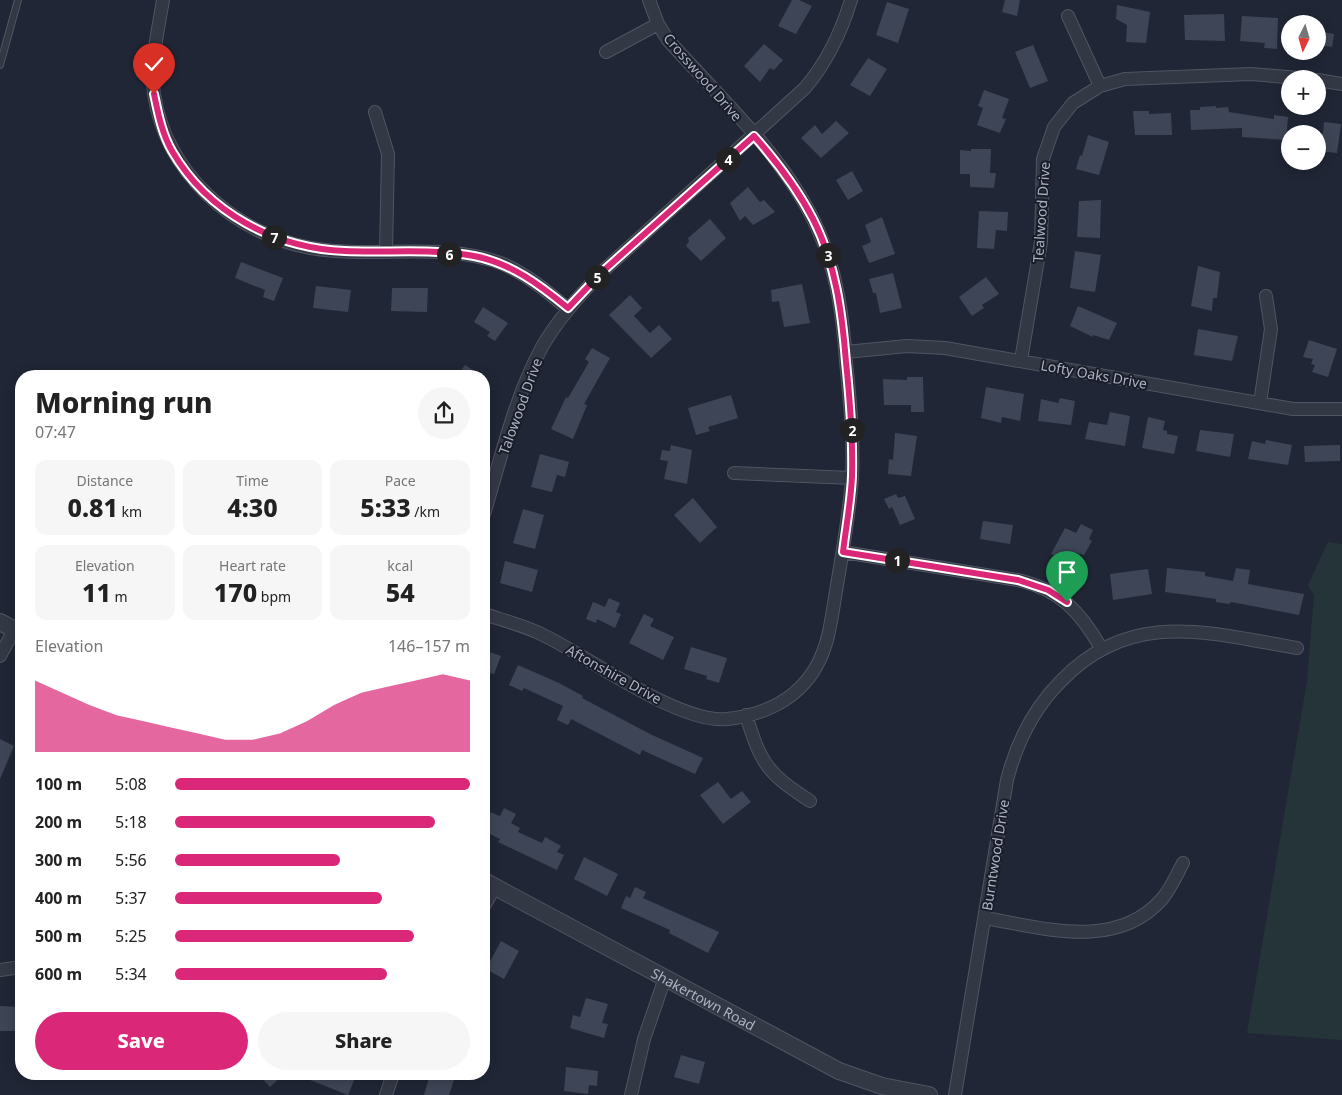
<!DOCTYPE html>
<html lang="en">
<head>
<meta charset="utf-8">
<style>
	body { margin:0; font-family:"Noto Sans",sans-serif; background:#f6f6f6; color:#222; height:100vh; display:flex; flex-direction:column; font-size:19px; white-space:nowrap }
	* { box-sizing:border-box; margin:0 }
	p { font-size:16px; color:#767676 }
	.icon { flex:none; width:28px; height:28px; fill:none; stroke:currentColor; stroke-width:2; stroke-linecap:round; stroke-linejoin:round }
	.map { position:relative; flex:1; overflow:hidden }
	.side { position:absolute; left:15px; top:370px; width:475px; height:710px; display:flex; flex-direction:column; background:#fff; border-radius:20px; box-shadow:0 2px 12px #0003 }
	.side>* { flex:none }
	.needle { width:32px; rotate:185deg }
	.controls { position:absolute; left:1281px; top:15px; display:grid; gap:10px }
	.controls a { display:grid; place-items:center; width:45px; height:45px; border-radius:50%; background:#fff; box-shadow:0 2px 12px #0003; font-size:25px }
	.pin { position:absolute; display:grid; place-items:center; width:42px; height:42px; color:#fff; margin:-51px -21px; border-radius:50% 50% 50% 0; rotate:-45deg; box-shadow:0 0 5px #0007 }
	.pin .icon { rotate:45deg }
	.km { position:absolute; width:25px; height:25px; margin:-12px; border-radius:50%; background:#222; color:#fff; font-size:14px; line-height:25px; text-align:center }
	.round { display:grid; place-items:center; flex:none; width:52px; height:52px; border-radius:26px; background:#f6f6f6 }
	.summary { display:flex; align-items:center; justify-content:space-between; height:85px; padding:0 20px }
	h1 { font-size:28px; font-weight:800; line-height:38px }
	.figures { display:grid; grid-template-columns:repeat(3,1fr); gap:8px; height:85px; padding:5px 20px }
	.figures div { display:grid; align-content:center; border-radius:12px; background:#f6f6f6; text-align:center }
	.figures b { font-size:25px; font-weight:800 }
	.figures small { font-size:14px; font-weight:400 }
	.figures p { font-size:14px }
	.chart { height:140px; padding:10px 20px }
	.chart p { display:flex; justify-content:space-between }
	.chart svg { width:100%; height:90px; margin-top:5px; fill:#db2777; opacity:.7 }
	.primary-button { display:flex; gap:10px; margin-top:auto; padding:10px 20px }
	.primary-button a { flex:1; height:58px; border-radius:30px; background:#db2777; color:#fff; font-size:20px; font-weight:800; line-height:58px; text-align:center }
	.primary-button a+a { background:#f6f6f6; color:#222 }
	ul { padding:0 20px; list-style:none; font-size:16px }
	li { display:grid; grid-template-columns:80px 60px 1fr; align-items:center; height:38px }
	li i { height:12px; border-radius:6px; background:#db2777 }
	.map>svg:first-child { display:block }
</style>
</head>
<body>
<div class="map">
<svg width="1342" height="1095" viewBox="0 0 1342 1095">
	<rect width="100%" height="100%" fill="#202635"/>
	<!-- green -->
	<path fill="#253439" d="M1328,542L1342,544V1040L1247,1033L1307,681L1314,595L1308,585Z"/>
	<!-- building -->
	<path fill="#3e4556" d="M792,0H799L812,6L796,34L778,26Z
		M1005,0H1020L1017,16L1002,12Z
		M887,2L909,9L898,43L876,35Z
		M1117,5L1150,12L1146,43L1126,42L1127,25L1116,19Z
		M1224,14L1225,41L1185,40L1184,15Z
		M1242,16L1278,18L1277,49L1264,48L1265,43L1240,41Z
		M1318,31L1334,34L1332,47L1318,45Z
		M764,44L783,60L774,70L770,68L760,82L744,66Z
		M1033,45L1048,81L1030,88L1015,52Z
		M868,58L887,69L870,96L850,85Z
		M984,90L1009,99L1002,118L1006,119L1000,133L977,125L983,108L978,106Z
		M1216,106V108L1228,107L1229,112L1274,119V115L1288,117L1286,140L1242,137V128L1191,130L1190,110H1200V107Z
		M1133,111H1149V114L1171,113L1172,135H1135Z
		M836,121L849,133L821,158L801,138L815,125L822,134Z
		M1324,122L1341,124L1337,153L1318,151V133H1323Z
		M1088,135L1109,142L1099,175L1076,169L1080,155L1082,156Z
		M971,149H991L990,173H996L994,188L970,187V174H960V150L971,151Z
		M852,171L863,191L848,200L836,180Z
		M748,187L760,202L764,200L775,212L753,225L745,216L740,221L730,203Z
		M1101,200L1100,238L1077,237L1079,201Z
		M979,211L1008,212L1007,231L996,230L994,249L977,248Z
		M882,217L895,254L869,263L862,246L871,242L865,225Z
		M710,219L726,238L701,261L686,246L689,241L688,238Z
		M1075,251L1101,255L1095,292L1070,288Z
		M241,262L283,278L274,301L263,297L265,290L235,278Z
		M1198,266L1220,272L1217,298H1213L1212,311L1191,306Z
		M893,273L902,308L880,313L876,293H873L869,279Z
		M986,277L999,294L982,305L984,308L972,316L959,297Z
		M802,284L810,323L784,327L779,301L772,302L771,290Z
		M316,286L351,290L348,312L313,308Z
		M392,288H428L427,312L391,311Z
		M630,295L642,308L634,316L650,333L659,325L672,339L651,358L609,315Z
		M1078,306L1117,323L1109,340L1093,335V337L1070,326Z
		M483,307L508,323L495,341L487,336L490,332L474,322Z
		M1198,329L1238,336L1232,361L1194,355Z
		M1309,340L1337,349L1328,377L1312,372L1315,365L1311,364L1313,359L1303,357Z
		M592,348L610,358L584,404L587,405L573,439L551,429L566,397L568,398L589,362L585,359Z
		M465,365L482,376H457Z
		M907,377H923L924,412H911V405H884L883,379L907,380Z
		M986,387L1024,394L1020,421L1002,417L1001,423L981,418Z
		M731,395L738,418L708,427L710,431L696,435L688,408Z
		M1060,398L1075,401L1071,425L1038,421L1041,399L1058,403Z
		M1110,412L1130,416L1125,446L1085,439L1089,422L1107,425Z
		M1148,417L1165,421L1163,430L1167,431V434L1178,436L1174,454L1142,448Z
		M1200,430L1234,434L1230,457L1196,451Z
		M895,433L917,436L911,476L888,474L889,459L893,460Z
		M1266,440L1292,445L1288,465L1248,459L1252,441L1265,444Z
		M671,445L692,450L687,484L664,479L668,461L660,460L662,450L670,451Z
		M1340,445V461L1305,462L1304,446Z
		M540,454L569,462L565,477L557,475L552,492L531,487Z
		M896,494L898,498L905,496L915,519L900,525L892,507L889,509L884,499Z
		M693,498L717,527L700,543L674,515Z
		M523,509L544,515L535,549L513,543Z
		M983,521L1013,525L1010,544L980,539Z
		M1081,524L1093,530L1089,539L1092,541L1084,555L1073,552L1072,556L1069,555L1066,561L1051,554L1065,528L1076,533Z
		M505,561L538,570L532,592L500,583Z
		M1167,568L1205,572V576L1233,581L1236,568L1250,570L1248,584L1304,594L1299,615L1231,602L1229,604L1216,602V599L1165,592Z
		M1148,569L1152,594L1113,600L1110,574Z
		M609,598L620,603L616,612L621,614L615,628L597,619L596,623L586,619L593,602L605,607Z
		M644,614L654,619L650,626L674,637L663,660L629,643Z
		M691,647L727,658L719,683L706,679L707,676L684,669Z
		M484,650L501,656L494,674L491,673L484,690Z
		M518,665L559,683L583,696L582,698L650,734L703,758L695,774L642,750L640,755L571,719L568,725L557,720L563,706L524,688L522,691L509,685Z
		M0,739L14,746L0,779Z
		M718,782L731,799L742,791L751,802L723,824L700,795Z
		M504,808L516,814L511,823L520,828L518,832L542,843L545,837L561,846L557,852L564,855L557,870L498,842L500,839L484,831V824L490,812L500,816Z
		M584,857L618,874L607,896L574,879Z
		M635,887L646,892L643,898L719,932L708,953L669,933L670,930L621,908L626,896L630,898Z
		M501,941L519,951L504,979L486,969Z
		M586,998L608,1004L602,1023L608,1024L604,1038L570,1028L573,1015L580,1017Z
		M0,1006L19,1007L18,1031H0Z
		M681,1055L705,1062L699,1084L674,1077Z
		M566,1067L598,1071L597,1086L589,1085L588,1094L564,1091Z
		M258,1074H284L270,1087Z
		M295,1074H343L355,1078L348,1095Z
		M430,1074H456L449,1095H424Z"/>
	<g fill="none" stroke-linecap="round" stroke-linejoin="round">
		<!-- service casing -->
		<g stroke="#515563" stroke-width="8">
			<path id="service" d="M0,65L18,0"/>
		</g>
		<!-- minor casing -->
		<g stroke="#515563" stroke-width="14">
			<path id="minor" d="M163,0C158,31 150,63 154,94C166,173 234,234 311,248C374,259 443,241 503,264C528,275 548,292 568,309
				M1068,16L1100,86
				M606,52L658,24
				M1318,80L1342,84
				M375,112L388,154L386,252
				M846,352L907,346L945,348L1293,409H1342
				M1021,360L1041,242L1043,159L1054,127L1073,103L1100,86L1125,79L1251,74L1310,79
				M1260,403L1271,329L1266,296
				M734,473L852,478
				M484,514C501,459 514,398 542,347C558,319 580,295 602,272L805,88C827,62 841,33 851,0
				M843,552L1018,580C1060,590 1080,611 1101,648
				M484,614C502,620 522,625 539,633C587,655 678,724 727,719C763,715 797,700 816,667C830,643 832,613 837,585C843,550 849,515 852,479C854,440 850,401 846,362C843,317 837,273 819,232C787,158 721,99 668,40L658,24L649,0
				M0,656L14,630
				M746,715C761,764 767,773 810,801
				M484,906L495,887
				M985,918C1044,928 1116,951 1162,899C1171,888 1177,874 1183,863
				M0,970L21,967
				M386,1095L393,1074
				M631,1095L644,1039L665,978
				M955,1095L1007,780C1017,741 1033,709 1061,681C1131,608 1209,633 1297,648"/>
		</g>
		<!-- tertiary casing -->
		<g stroke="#515563" stroke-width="18">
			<g id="tertiary">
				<path d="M0,622L21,633"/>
				<path id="s1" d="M484,881L839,1071L882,1086L929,1095"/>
			</g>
		</g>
		<!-- service -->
		<use href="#service" stroke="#333845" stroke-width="6"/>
		<!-- minor -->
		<use href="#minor" stroke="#333845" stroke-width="12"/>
		<!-- tertiary -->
		<use href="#tertiary" stroke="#333845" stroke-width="16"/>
	</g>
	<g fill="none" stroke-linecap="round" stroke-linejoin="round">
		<!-- route casing -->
		<g stroke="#fff" stroke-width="10">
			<path id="route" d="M154,94C158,113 162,134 172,151C208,213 275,248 345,251C386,253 434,248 474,256C511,263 540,285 568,308L602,272L754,136C777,162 797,188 813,219C836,264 842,313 846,362C850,400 853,438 852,476C851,501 846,527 843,552L1018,580L1048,590L1067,602"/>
		</g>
		<!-- route -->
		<use href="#route" stroke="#db2777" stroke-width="6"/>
	</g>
	<g text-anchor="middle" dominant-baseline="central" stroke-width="4" stroke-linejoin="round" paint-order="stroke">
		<!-- street labels -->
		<g font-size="14" fill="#adb2c2" stroke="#191d2a">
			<text transform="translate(703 77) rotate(49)">Crosswood Drive</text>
			<text transform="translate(1041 212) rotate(-86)">Tealwood Drive</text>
			<text transform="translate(1094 374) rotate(10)">Lofty Oaks Drive</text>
			<text transform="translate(520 406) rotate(-70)">Talowood Drive</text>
			<text transform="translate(614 674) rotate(29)">Aftonshire Drive</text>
			<text transform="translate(995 855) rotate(-81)">Burntwood Drive</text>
			<text stroke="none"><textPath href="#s1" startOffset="249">Shakertown Road</textPath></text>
		</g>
	</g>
</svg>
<div class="controls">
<a><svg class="needle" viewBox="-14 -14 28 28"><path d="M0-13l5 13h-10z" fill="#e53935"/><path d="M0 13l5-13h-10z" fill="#767676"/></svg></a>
<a>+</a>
<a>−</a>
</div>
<div class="pin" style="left:1067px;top:602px;background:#1e9e55"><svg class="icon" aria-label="arrive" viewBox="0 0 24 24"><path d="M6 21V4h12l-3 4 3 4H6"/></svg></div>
<div class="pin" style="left:154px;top:94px;background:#d93025"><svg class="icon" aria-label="check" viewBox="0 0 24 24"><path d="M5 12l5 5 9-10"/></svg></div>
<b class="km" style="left:897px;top:560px">1</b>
<b class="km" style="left:852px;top:430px">2</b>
<b class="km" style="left:828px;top:255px">3</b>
<b class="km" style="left:728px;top:159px">4</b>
<b class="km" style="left:597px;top:277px">5</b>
<b class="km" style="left:449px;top:254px">6</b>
<b class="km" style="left:274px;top:237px">7</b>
<section class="side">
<div class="summary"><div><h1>Morning run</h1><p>07:47</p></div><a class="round"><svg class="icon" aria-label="share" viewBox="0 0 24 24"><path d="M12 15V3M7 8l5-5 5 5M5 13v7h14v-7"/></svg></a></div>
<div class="figures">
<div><p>Distance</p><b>0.81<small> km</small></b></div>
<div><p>Time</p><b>4:30</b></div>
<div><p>Pace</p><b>5:33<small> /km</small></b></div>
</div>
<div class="figures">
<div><p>Elevation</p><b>11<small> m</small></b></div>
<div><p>Heart rate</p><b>170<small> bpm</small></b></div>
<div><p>kcal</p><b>54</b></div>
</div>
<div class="chart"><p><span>Elevation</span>146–157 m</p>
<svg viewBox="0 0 160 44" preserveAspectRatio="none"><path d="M0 44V9L10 15L20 21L30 26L40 29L50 32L60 35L70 38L80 38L90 35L100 29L110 21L120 15L130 12L140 9L150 6L160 9V44z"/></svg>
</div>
<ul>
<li><b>100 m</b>5:08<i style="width:100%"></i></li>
<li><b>200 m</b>5:18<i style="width:88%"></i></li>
<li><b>300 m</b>5:56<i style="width:56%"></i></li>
<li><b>400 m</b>5:37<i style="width:70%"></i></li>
<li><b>500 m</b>5:25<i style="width:81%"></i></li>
<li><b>600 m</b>5:34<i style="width:72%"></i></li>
</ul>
<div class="primary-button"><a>Save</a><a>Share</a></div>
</section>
</div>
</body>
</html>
